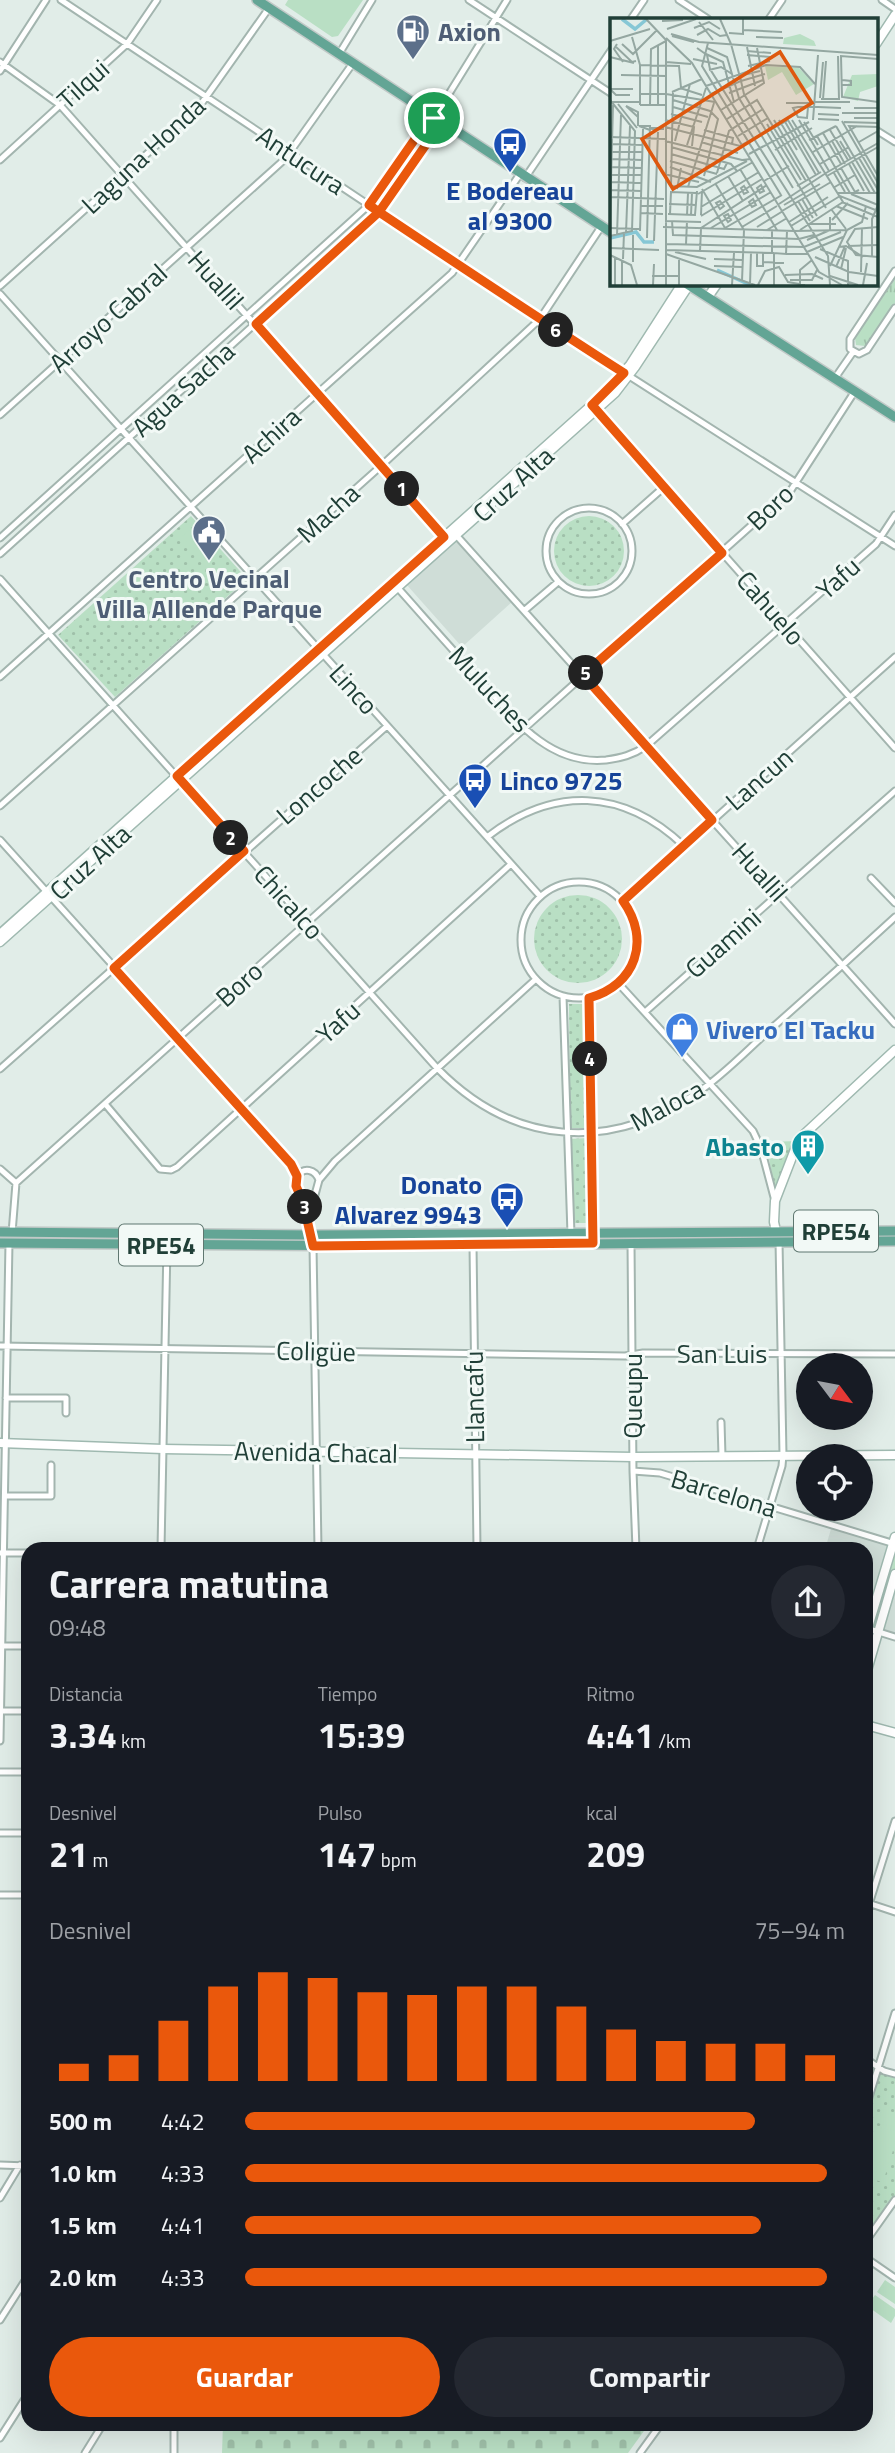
<!DOCTYPE html>
<html lang="es">
<head>
<meta charset="utf-8">
<style>
	body { margin:0; font-family:"Titillium Web",sans-serif; background:#242831; color:#f1f3f6; height:100vh; display:flex; flex-direction:column; font-size:26px; white-space:nowrap }
	* { box-sizing:border-box; margin:0 }
	p { font-size:23px; color:#9ea1a6 }
	.icon { flex:none; width:38px; height:38px; fill:none; stroke:currentColor; stroke-width:2; stroke-linecap:round; stroke-linejoin:round }
	.map { position:relative; flex:1; overflow:hidden }
	.details { position:absolute; left:21px; top:1542px; width:852px; height:889px; display:flex; flex-direction:column; background:#171b24; border-radius:21px; box-shadow:0 7px 28px #0002 }
	.details>* { flex:none }
	.needle { width:46px; rotate:122deg }
	.controls { position:absolute; left:796px; top:1353px; display:grid; gap:14px }
	.controls a { display:grid; place-items:center; width:77px; height:77px; border-radius:50%; background:#171b24; box-shadow:0 7px 28px #0002; font-size:35px }
	.pin { position:absolute; display:grid; place-items:center; width:60px; height:60px; color:#fff; margin:-30px; border:4px solid #fff; border-radius:50%; box-shadow:0 2px 7px #0007 }
	.km { position:absolute; width:35px; height:35px; margin:-18px; border-radius:50%; background:#222; color:#fff; font-size:19px; line-height:35px; text-align:center }
	.round { display:grid; place-items:center; flex:none; width:74px; height:74px; border-radius:37px; background:#242831 }
	.summary { display:flex; align-items:center; justify-content:space-between; height:119px; padding:0 28px }
	h1 { font-size:38px; font-weight:700; line-height:52px }
	.stats { display:grid; grid-template-columns:repeat(3,1fr); gap:10px; height:119px; padding:7px 28px }
	.stats div { display:grid; align-content:center }
	.stats b { font-size:35px; font-weight:700 }
	.stats small { font-size:19px; font-weight:400 }
	.stats p { font-size:19px }
	.chart { height:196px; padding:14px 28px }
	.chart p { display:flex; justify-content:space-between }
	.chart svg { width:100%; height:126px; margin-top:7px; stroke:#ea580c; stroke-width:6 }
	.cta { display:flex; gap:14px; margin-top:auto; padding:14px 28px }
	.cta a { flex:1; height:80px; border-radius:42px; background:#ea580c; color:#fff; font-size:28px; font-weight:700; line-height:80px; text-align:center }
	.cta a+a { background:#242831; color:#f1f3f6 }
	ul { padding:0 28px; list-style:none; font-size:23px }
	li { display:grid; grid-template-columns:112px 84px 1fr; align-items:center; height:52px }
	li i { height:18px; border-radius:9px; background:#ea580c }
	.map>svg:first-child { display:block }
</style>
</head>
<body>
<div class="map">
<svg width="895" height="2453" viewBox="0 0 895 2453">
	<defs>
		<pattern id="grass-tufts" width="24" height="20" patternUnits="userSpaceOnUse" patternTransform="scale(1.75)"><rect width="24" height="20" fill="#b9dfc4"/><path d="M3 7l-1-3M5 7V3M7 7l1-3M15 17l-1-3M17 17v-4M19 17l1-3" fill="none" stroke="#9fc0a9"/></pattern>
		<pattern id="cemetery-stones" width="16" height="16" patternUnits="userSpaceOnUse" patternTransform="scale(1.75)"><rect width="16" height="16" fill="#b9dfc4"/><path d="M2 7V4a2 2 0 0 1 4 0v3zM10 15v-3a2 2 0 0 1 4 0v3z" fill="#9fc0a9"/></pattern>
		<pattern id="park-dots" width="8" height="8" patternUnits="userSpaceOnUse" patternTransform="scale(1.75)"><rect width="8" height="8" fill="#b9dfc4"/><path d="M2 2h.1M6 6h.1" fill="none" stroke="#9fc0a9" stroke-width="1.8" stroke-linecap="round"/></pattern>
	</defs>
	<rect width="100%" height="100%" fill="#e1ede8"/>
	<!-- built -->
	<path fill="#cfddd7" d="M455,539L512,602L462,647L406,584Z
		M831,1529L890,1545L866,1624V1549H825Z
		M895,1583V1633L882,1628Z"/>
	<!-- grass -->
	<path fill="url(#grass-tufts)" d="M895,279V303L865,346L856,345L855,338Z
		M895,1544V1568L878,1628L870,1626Z"/>
	<!-- cemetery -->
	<path fill="url(#cemetery-stones)" d="M223,2424H649L628,2453H222Z"/>
	<!-- park -->
	<path fill="url(#park-dots)" d="M554 551a35 35 0 1 1 70 0a35 35 0 1 1-70 0Z
		M191,516L247,579L115,697L58,635Z
		M534 939a44 44 0 1 1 88 0a44 44 0 1 1-88 0Z
		M569,1004H585L586,1128H570Z
		M588,1138L589,1223H574L569,1139Z
		M798,1141L775,1192L766,1142Z
		M876,2072L895,2077V2198L866,2241V2107Z"/>
	<!-- garden -->
	<path fill="#b9dfc4" d="M288,0H363L338,36L332,37L285,5Z
		M194,526L210,546L198,556L182,536Z
		M882,2109L895,2113V2127L878,2123Z
		M877,2127L895,2131V2144L883,2182L866,2178V2161Z
		M885,2280L895,2287V2304L877,2292Z
		M875,2295L895,2309V2316L891,2323L867,2306Z"/>
	<g fill="none" stroke-linecap="round" stroke-linejoin="round">
		<!-- minor casing -->
		<g stroke="#a3b5af" stroke-width="9">
			<path id="minor" d="M61,0L540,319L895,546
				M469,0L612,94
				M679,0L708,19
				M882,0L895,9
				M631,19L644,0
				M769,19L782,0
				M339,54L372,0
				M0,62L60,105L446,540
				M0,71L46,0
				M434,118L507,0
				M876,130L895,142
				M0,160L127,44L157,0
				M525,178L612,49
				M895,271L850,339V349L859,354L867,350L895,308
				M0,286L199,107L269,8
				M0,294L540,896
				M835,378L853,352
				M594,408L895,748
				M0,415L285,159L353,63
				M546 551a43 43 0 1 1 86 0a43 43 0 1 1-86 0Z
				M622,524L663,488
				M456,535L895,1024
				M0,538L369,205L431,116
				M0,554L379,212L441,123
				M0,579L437,1068C512,1145 608,1153 697,1093C724,1075 748,1049 773,1027C814,991 855,954 895,917
				M397,587C422,615 447,644 473,672C509,712 545,766 606,760C621,758 633,755 646,746L876,544L895,515
				M525,610L558,582
				M0,677L452,273L520,174
				M0,806L381,466L540,319L601,227
				M487,837C553,786 623,788 684,846
				M0,840L242,1109L291,1164L297,1176
				M871,878L895,903
				M521 940a58 58 0 1 1 116 0a58 58 0 1 1-116 0Z
				M623,901L895,657
				M618,983L753,1131L761,1148L775,1201
				M563,996L571,1234
				M589,998L592,1233
				M645,1012L895,791
				M0,1069L387,726
				M106,1105L160,1169L171,1170L177,1167L511,864
				M0,1169L16,1183
				M297,1176L296,1186L303,1202L313,1246L318,1549
				M297,1176C304,1167 315,1169 319,1180L309,1217
				M319,1180L335,1161L536,979
				M12,1233L16,1183L791,490L855,391
				M631,1243L633,1471L636,1549
				M473,1245L477,1549
				M0,1346L625,1356L643,1353L895,1354
				M6,1398H66V1413
				M721,1422L722,1456
				M633,1471L660,1473L895,1544
				M5,1496H51V1465
				M161,1549L167,1245
				M757,1549L782,1466L783,1455L779,1241
				M0,1553H28
				M866,1628L895,1637
				M0,1646H28
				M0,1711H28
				M0,1741L9,1243
				M0,1772H28
				M0,1833H28
				M0,1895H28
				M868,1903L895,1912
				M866,1914L895,1821
				M866,2059L884,2071L895,2074
				M866,2107L895,2013
				M0,2165L28,2166
				M0,2198L20,2165
				M866,2241L895,2200
				M866,2258L895,2278
				M0,2320L28,2276
				M0,2438L28,2394
				M85,2453L103,2424
				M174,2453V2424
				M640,2453L661,2424"/>
		</g>
		<!-- secondary casing -->
		<g stroke="#9fb9b0" stroke-width="11">
			<path id="secondary" d="M876,44L895,15
				M708,297L717,284
				M0,934L604,394L630,365L682,284
				M0,942L615,393L635,367L689,285
				M776,1231L774,1222L775,1201L799,1139L895,1050
				M0,1443L163,1449L633,1457L895,1455
				M866,1634L895,1537
				M866,1674L895,1574
				M866,1725L895,1733"/>
		</g>
		<!-- primary casing -->
		<g stroke="#c1c9c7" stroke-width="12">
			<path id="primary" d="M257,0L612,233
				M687,284L895,417
				M0,1232L312,1235L895,1231
				M0,1243L380,1246L895,1241"/>
		</g>
		<!-- minor -->
		<use href="#minor" stroke="#fff" stroke-width="5"/>
		<!-- secondary -->
		<use href="#secondary" stroke="#fff" stroke-width="8"/>
		<!-- primary -->
		<use href="#primary" stroke="#63a595" stroke-width="9"/>
	</g>
	<g fill="none" stroke-linecap="round" stroke-linejoin="round">
		<!-- route casing -->
		<g stroke="#fff" stroke-width="14">
			<path id="route" d="M434,118L441,123L379,212L256,324L444,537L177,776L244,851L114,968L291,1164L297,1176L296,1186L303,1202L313,1246L593,1243L589,998C636,985 651,940 623,901L712,820L583,675L722,553L592,405L624,373C541,320 460,266 379,212L369,205L431,116L434,118"/>
		</g>
		<!-- route -->
		<use href="#route" stroke="#ea580c" stroke-width="9"/>
	</g>
	<!-- icons -->
	<defs>
		<g id="fuel-pin" transform="scale(1.75)"><path d="M0 17L-7.5 6A9.5 9.5 0 1 1 7.5 6Z" fill="#5c6f8a" stroke="#f2f9f6"/><path d="M-5.5-6h7V0h2V4h1.3V-2.5L3-4.5l.8-.8L6-3V5H2.5V1h-1V6h-7ZM-4.2-4.7v3.2H.2V-4.7Z" fill="#fff"/></g>
		<g id="bus-pin" transform="scale(1.75)"><path d="M0 17L-7.5 6A9.5 9.5 0 1 1 7.5 6Z" fill="#1a4fb4" stroke="#f2f9f6"/><path d="M-5-6H5V4H4V6H2V4H-2V6H-4V4H-5ZM-3.5-4V0h7V-4ZM-3.5 1.2v1.5H-2V1.2ZM2 1.2v1.5H3.5V1.2Z" fill="#fff"/></g>
		<g id="civic-pin" transform="scale(1.75)"><path d="M0 17L-7.5 6A9.5 9.5 0 1 1 7.5 6Z" fill="#5c6f8a" stroke="#f2f9f6"/><path d="M-.6-6.5H3V-4.5H.6V-3L4-1V1h2V6H-6V1h2V-1L-.6-3ZM-1.2 2.5V6h2.4V2.5Z" fill="#fff"/></g>
		<g id="shop-pin" transform="scale(1.75)"><path d="M0 17L-7.5 6A9.5 9.5 0 1 1 7.5 6Z" fill="#3f7fe0" stroke="#f2f9f6"/><path d="M-5-2.5h2.3a2.7 3.5 0 0 1 5.4 0H5L5.5 6h-11ZM-1.5-2.5h3a1.5 2.3 0 0 0-3 0Z" fill="#fff"/></g>
		<g id="building-pin" transform="scale(1.75)"><path d="M0 17L-7.5 6A9.5 9.5 0 1 1 7.5 6Z" fill="#0f9aa8" stroke="#f2f9f6"/><path d="M-4-6H4V6H1V3H-1V6H-4ZM-2.5-4.3h1.7v1.8h-1.7ZM.8-4.3h1.7v1.8H.8ZM-2.5-1h1.7V.8h-1.7ZM.8-1h1.7V.8H.8Z" fill="#fff"/></g>
	</defs>
	<g fill-rule="evenodd">
		<use href="#fuel-pin" x="413" y="31"/>
		<use href="#bus-pin" x="510" y="144"/>
		<use href="#civic-pin" x="209" y="532"/>
		<use href="#bus-pin" x="475" y="780"/>
		<use href="#shop-pin" x="682" y="1029"/>
		<use href="#building-pin" x="808" y="1146"/>
		<use href="#bus-pin" x="507" y="1199"/>
	</g>
	<g text-anchor="middle" dominant-baseline="central" stroke-width="6" stroke-linejoin="round" paint-order="stroke">
		<!-- shield labels -->
		<g fill="#f2f9f6" stroke="#5f7770" stroke-width="2">
			<rect x="794" y="1210.5" width="84" height="41" rx="5"/>
			<rect x="119" y="1224.5" width="84" height="41" rx="5"/>
		</g>
		<g font-size="24" font-weight="bold" fill="#203f37">
			<text x="836" y="1231">RPE54</text>
			<text x="161" y="1245">RPE54</text>
		</g>
		<!-- service labels -->
		<g font-size="26" font-weight="bold" fill="#4e5e75" stroke="#f2f9f6" text-anchor="start">
			<text x="438" y="31">Axion</text>
			<text x="209" y="578" text-anchor="middle">Centro Vecinal<tspan x="209" dy="30">Villa Allende Parque</tspan></text>
		</g>
		<!-- street labels -->
		<g font-size="26" fill="#203f37" stroke="#f2f9f6">
			<text transform="translate(83 84) rotate(-42)">Tilqui</text>
			<text transform="translate(143 155) rotate(-43)">Laguna Honda</text>
			<text transform="translate(301 160) rotate(34)">Antucura</text>
			<text transform="translate(216 280) rotate(48)">Huallil</text>
			<text transform="translate(108 318) rotate(-42)">Arroyo Cabral</text>
			<text transform="translate(183 389) rotate(-42)">Agua Sacha</text>
			<text transform="translate(271 435) rotate(-42)">Achira</text>
			<text transform="translate(513 484) rotate(-42)">Cruz Alta</text>
			<text transform="translate(770 507) rotate(-44)">Boro</text>
			<text transform="translate(328 513) rotate(-42)">Macha</text>
			<text transform="translate(838 578) rotate(-42)">Yafu</text>
			<text transform="translate(771 608) rotate(49)">Cahuelo</text>
			<text transform="translate(354 689) rotate(48)">Linco</text>
			<text transform="translate(490 689) rotate(47)">Muluches</text>
			<text transform="translate(759 779) rotate(-41)">Lancun</text>
			<text transform="translate(319 785) rotate(-41)">Loncoche</text>
			<text transform="translate(90 862) rotate(-42)">Cruz Alta</text>
			<text transform="translate(760 872) rotate(48)">Huallil</text>
			<text transform="translate(289 902) rotate(48)">Chicalco</text>
			<text transform="translate(723 943) rotate(-41)">Guamini</text>
			<text transform="translate(239 984) rotate(-42)">Boro</text>
			<text transform="translate(338 1022) rotate(-42)">Yafu</text>
			<text transform="translate(667 1105) rotate(-28)">Maloca</text>
			<text transform="translate(316 1351) rotate(1)">Coligüe</text>
			<text x="722" y="1353">San Luis</text>
			<text transform="translate(632 1396) rotate(-90)">Queupu</text>
			<text transform="translate(474 1397) rotate(-91)">Llancafu</text>
			<text transform="translate(316 1452) rotate(1)">Avenida Chacal</text>
			<text transform="translate(724 1493) rotate(17)">Barcelona</text>
		</g>
		<!-- transit labels -->
		<g font-size="26" font-weight="bold" fill="#164399" stroke="#f2f9f6">
			<text x="510" y="190">E Bodereau<tspan x="510" dy="30">al 9300</tspan></text>
			<text x="500" y="780" text-anchor="start">Linco 9725</text>
			<text x="482" y="1184" text-anchor="end">Donato<tspan x="482" dy="30">Alvarez 9943</tspan></text>
		</g>
		<!-- shop labels -->
		<g font-size="26" font-weight="bold" fill="#366cbe" stroke="#f2f9f6" text-anchor="start">
			<text x="706" y="1029">Vivero El Tacku</text>
		</g>
		<!-- culture labels -->
		<g font-size="26" font-weight="bold" fill="#0d838f" stroke="#f2f9f6" text-anchor="end">
			<text x="784" y="1146">Abasto</text>
		</g>
	</g>
	<!-- overview -->
	<g transform="translate(610 18)">
		<rect width="268" height="268" fill="#e1ede8"/>
		<path d="M190,16L204,23L206,28L173,26L174,20Z" fill="#b9dfc4"/>
		<path d="M155,48L189,50L204,66L186,77L172,54L158,62Z" fill="#b9dfc4"/>
		<path d="M268,56V68L250,74L248,83L233,79L242,57Z" fill="#b9dfc4"/>
		<path fill="none" stroke="#86c7d5" stroke-width="3.5" d="M12,1L25,11L37,1M0,220L26,214L34,224H44M107,252L140,267"/>
		<path fill="none" stroke="#94a7a1" stroke-width="2" d="M36,1L56,22V267M110,1L121,26M52,3L73,2M89,4L103,22M84,10L99,4L110,11M57,11L86,1M133,12L172,14M119,15L133,16V1M61,16L89,24L268,37M87,17L98,11L110,18L117,17M62,18L84,24M22,19L30,47V87M146,19L173,20M56,20L82,45L209,254L232,267M0,23L40,11M98,25L92,48L171,177M7,26L4,31L13,44M12,26L23,36L47,12M5,28L22,44L26,43M137,29L145,68M87,30L97,37L100,51L218,238L220,267M97,30L117,39L129,80L183,170M137,33L161,35M96,36L113,44L124,84M137,37L160,39M0,39L24,45M83,41L107,46M268,41L231,38L232,79L268,84M56,44L81,46M30,47L69,48L71,70M138,48L160,43M99,52L111,49L122,56M155,56L131,63L134,76L207,198M11,57L56,58M129,58L150,53M232,67H241V63L232,62M96,68L156,47L190,49L205,66M70,70L92,77M0,71H23M0,71L6,77H20M62,74L92,61M119,75L153,62M30,76H56M56,76L105,84M101,76L131,63L121,26M210,80L213,44M211,81H229L228,38M213,81L216,43M0,82L25,113L22,213L0,218M63,82L100,93L108,101L94,158M2,84H30M203,84H240M176,85H202M8,86L27,110M30,87H56M40,87L41,31L56,23M48,87V27M63,89L98,99M198,89L197,100L188,99L183,90L188,89H208L231,90M244,90H268M111,92L154,65L147,30M232,95H268M61,96L92,104M208,96L229,97M244,100H268M117,101L147,82L196,163M208,101L229,102M55,102L84,109L82,128M164,102L216,190M169,102L187,132M174,102L206,157M182,102L233,184L190,212M189,102L219,153M203,102L208,37M232,103L268,165M194,104L208,127M234,104L268,105M157,106L191,162M28,108V94L16,88L28,99M226,108L265,175M55,109L130,128L178,102L209,155M268,109L239,108L268,158M41,110H53V111H42ZM94,112L123,120L122,126M220,112L238,142M213,115L231,146M128,118L158,100M207,118L240,175M0,119L55,121M199,122L226,108M55,123L132,142L141,141M65,123L80,66M222,123L235,146M230,123L241,141M91,124L128,135M249,124L268,113M1,126L32,127M77,127L96,70M61,129L121,146L127,153M165,132L202,110M1,134H32M203,134L247,108M61,136L114,151L117,145M139,136L199,104M249,140L268,172M1,141L32,142M60,143L107,156M242,144L260,175M210,146L239,129M239,146L254,173M1,149L31,150M60,149L101,164M231,150L245,174L249,172M130,151L167,212M107,155L119,113L153,91M216,155L268,125M224,155L235,174M54,156L89,164M0,157H31M118,158L133,183M217,158L268,129M154,163L179,148M0,164L31,165M105,165L134,212L132,263M151,167L154,173L150,175L147,170ZM60,168L87,169L137,143M61,168L63,73M134,168L138,174L134,176L131,170ZM187,168L211,154M78,169L104,85M223,170L245,157M67,171L71,150M92,171L115,210M0,172L31,173M228,175H268M88,176L143,144M241,176L268,187M0,179L54,181M143,181L146,187L142,189L139,184ZM192,181L203,200M110,183L114,188L110,191L106,185ZM188,183L200,203M232,184L268,199M59,186L86,187M169,186L216,155M174,187L210,166M30,188H53M226,188L258,201M91,189L149,154M221,191L236,211M172,193L221,164M30,195L53,196M58,196L85,197L87,173M60,196L61,174L86,175M118,196L121,202L118,204L114,198ZM77,197L78,175M81,197L82,175M91,197L92,173M91,198L152,161M0,200L3,87M222,202L238,185M55,203L91,204M62,203L63,217L189,221L204,217M179,204L218,179M200,206H226M181,208L230,178L268,193M53,209L185,213M132,209L167,188M147,209L173,193M268,209L245,211L237,224L246,237L268,239M0,210L30,211M91,210L157,167M101,210L161,174M115,210L172,177M157,212L177,200M30,213L33,111M184,213L236,212M16,215L20,108M7,217L11,97M37,220L39,142L40,108H29L40,112M197,222L220,212V199M44,223L48,114M56,226L194,229L231,214M76,226L77,203M238,228L268,227M229,229L236,228L253,239M0,230L49,232M210,231L238,243V267M56,232L164,235M90,233L91,211M65,234L96,241M197,234L233,219M147,235V248H153V235M162,235V213M56,236L145,267M176,236H198M0,237L21,247L27,267M5,239V267M205,239L239,254L268,258M262,239V201L268,187M13,241L14,215M104,241L132,242M23,244V217M153,244L174,245M104,248L132,249M220,248L237,212L252,204L256,188M226,249L235,228M231,251L236,230M251,254L252,210M175,257L202,256L213,261M42,258H69M220,258L248,267M180,262H202L207,252M140,266L141,235M12,267V243M43,267L44,246M69,267V242M122,267L124,235M148,267L155,253L169,249L178,264L195,267M164,267V235L176,236L177,213M190,267V252L202,242M253,267L257,245"/>
		<path fill="#de580e" fill-opacity="0.15" stroke="#de580e" stroke-width="3.5" d="M170,34L202,85L63,171L32,121Z"/>
		<rect width="268" height="268" fill="none" stroke="#203f37" stroke-width="3.5"/>
	</g>
</svg>
<div class="controls">
<a><svg class="needle" viewBox="-14 -14 28 28"><path d="M0-13l5 13h-10z" fill="#e53935"/><path d="M0 13l5-13h-10z" fill="#9ea1a6"/></svg></a>
<a><svg class="icon" aria-label="locate" viewBox="0 0 24 24"><circle cx="12" cy="12" r="6"/><path d="M12 2v4M12 18v4M2 12h4M18 12h4"/></svg></a>
</div>
<div class="pin" style="left:434px;top:118px;background:#1e9e55"><svg class="icon" aria-label="arrive" viewBox="0 0 24 24"><path d="M6 21V4h12l-3 4 3 4H6"/></svg></div>
<b class="km" style="left:402px;top:489px">1</b>
<b class="km" style="left:231px;top:838px">2</b>
<b class="km" style="left:305px;top:1207px">3</b>
<b class="km" style="left:590px;top:1059px">4</b>
<b class="km" style="left:586px;top:673px">5</b>
<b class="km" style="left:556px;top:330px">6</b>
<section class="details">
<div class="summary"><div><h1>Carrera matutina</h1><p>09:48</p></div><a class="round"><svg class="icon" aria-label="share" viewBox="0 0 24 24"><path d="M12 15V3M7 8l5-5 5 5M5 13v7h14v-7"/></svg></a></div>
<div class="stats">
<div><p>Distancia</p><b>3.34<small> km</small></b></div>
<div><p>Tiempo</p><b>15:39</b></div>
<div><p>Ritmo</p><b>4:41<small> /km</small></b></div>
</div>
<div class="stats">
<div><p>Desnivel</p><b>21<small> m</small></b></div>
<div><p>Pulso</p><b>147<small> bpm</small></b></div>
<div><p>kcal</p><b>209</b></div>
</div>
<div class="chart"><p><span>Desnivel</span>75–94 m</p>
<svg viewBox="0 0 160 44" preserveAspectRatio="none"><path d="M5 44V38M15 44V35M25 44V23M35 44V11M45 44V6M55 44V8M65 44V13M75 44V14M85 44V11M95 44V11M105 44V18M115 44V26M125 44V30M135 44V31M145 44V31M155 44V35"/></svg>
</div>
<ul>
<li><b>500 m</b>4:42<i style="width:85%"></i></li>
<li><b>1.0 km</b>4:33<i style="width:97%"></i></li>
<li><b>1.5 km</b>4:41<i style="width:86%"></i></li>
<li><b>2.0 km</b>4:33<i style="width:97%"></i></li>
</ul>
<div class="cta"><a>Guardar</a><a>Compartir</a></div>
</section>
</div>
</body>
</html>
